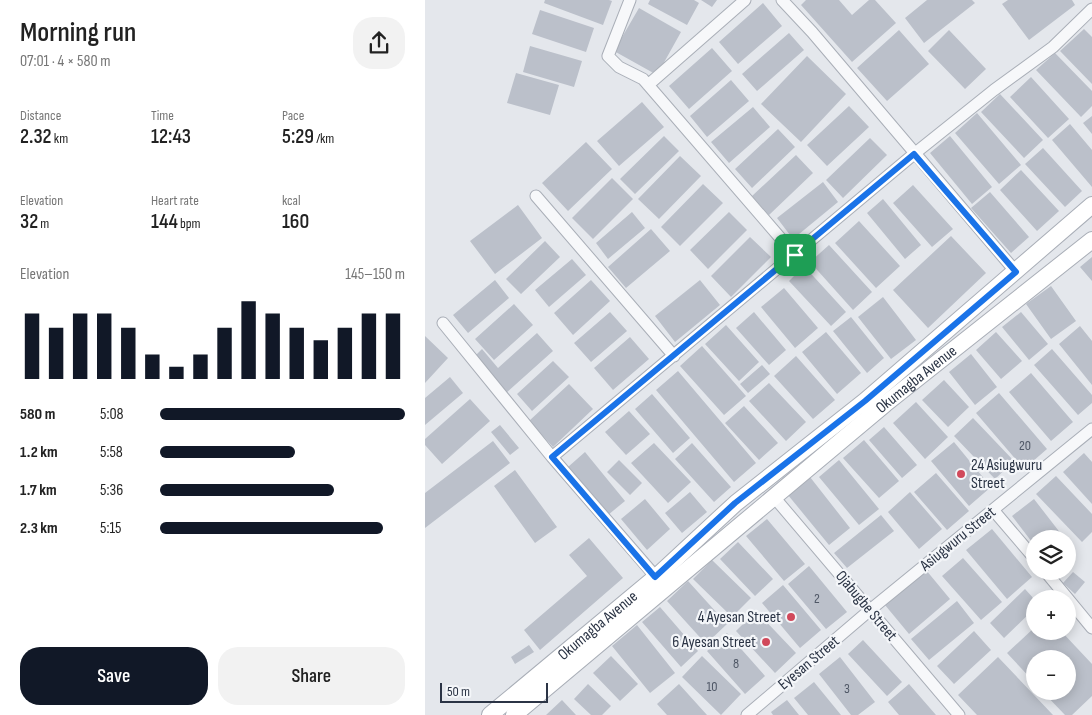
<!DOCTYPE html>
<html lang="en">
<head>
<meta charset="utf-8">
<style>
	body { margin:0; font-family:"Sofia Sans Condensed",sans-serif; background:#f2f2f2; color:#222; height:100vh; display:flex; flex-direction:column; font-size:19px; white-space:nowrap }
	* { box-sizing:border-box; margin:0 }
	p { font-size:16px; color:#767676 }
	.icon { flex:none; width:28px; height:28px; fill:none; stroke:currentColor; stroke-width:2; stroke-linecap:round; stroke-linejoin:round }
	.map { position:relative; flex:1; overflow:hidden }
	.details { display:flex; flex-direction:column; background:#fff; width:425px }
	.details>* { flex:none }
	.fabs { position:absolute; left:601px; top:530px; display:grid; gap:10px }
	.fabs a { display:grid; place-items:center; width:50px; height:50px; border-radius:50%; background:#fff; box-shadow:0 2px 12px #0003; font-size:25px }
	.scale { position:absolute; left:15px; bottom:12px; width:108px; box-sizing:border-box; padding-left:5px; border:2px solid #2b3445; border-top:0; font-size:14px; line-height:18px; white-space:nowrap; color:#2b3445; -webkit-text-stroke:4px #f4f6f9; paint-order:stroke }
	.pin { position:absolute; display:grid; place-items:center; width:42px; height:42px; color:#fff; margin:-21px; border-radius:10px; box-shadow:0 2px 8px #0006 }
	.round { display:grid; place-items:center; flex:none; width:52px; height:52px; border-radius:20px; background:#f2f2f2 }
	.head { display:flex; align-items:center; justify-content:space-between; height:85px; padding:0 20px }
	h1 { font-size:28px; font-weight:600; line-height:38px }
	.metrics { display:grid; grid-template-columns:repeat(3,1fr); gap:8px; height:85px; padding:5px 20px }
	.metrics div { display:grid; align-content:center }
	.metrics b { font-size:21px; font-weight:600 }
	.metrics small { font-size:14px; font-weight:400 }
	.metrics p { font-size:14px }
	.chart { height:140px; padding:10px 20px }
	.chart p { display:flex; justify-content:space-between }
	.chart svg { width:100%; height:90px; margin-top:5px; stroke:#111827; stroke-width:6 }
	.cta { display:flex; gap:10px; margin-top:auto; padding:10px 20px }
	.cta a { flex:1; height:58px; border-radius:20px; background:#111827; color:#fff; font-size:20px; font-weight:600; line-height:58px; text-align:center }
	.cta a+a { background:#f2f2f2; color:#222 }
	ul { padding:0 20px; list-style:none; font-size:16px }
	li { display:grid; grid-template-columns:80px 60px 1fr; align-items:center; height:38px }
	li i { height:12px; border-radius:6px; background:#111827 }
	main { display:flex; flex:1; min-height:0 }
	.map>svg:first-child { display:block }
</style>
</head>
<body>
<main>
<section class="details">
<div class="head"><div><h1>Morning run</h1><p>07:01 · 4 × 580 m</p></div><a class="round"><svg class="icon" aria-label="share" viewBox="0 0 24 24"><path d="M12 15V3M7 8l5-5 5 5M5 13v7h14v-7"/></svg></a></div>
<div class="metrics">
<div><p>Distance</p><b>2.32<small> km</small></b></div>
<div><p>Time</p><b>12:43</b></div>
<div><p>Pace</p><b>5:29<small> /km</small></b></div>
</div>
<div class="metrics">
<div><p>Elevation</p><b>32<small> m</small></b></div>
<div><p>Heart rate</p><b>144<small> bpm</small></b></div>
<div><p>kcal</p><b>160</b></div>
</div>
<div class="chart"><p><span>Elevation</span>145–150 m</p>
<svg viewBox="0 0 160 44" preserveAspectRatio="none"><path d="M5 44V12M15 44V19M25 44V12M35 44V12M45 44V19M55 44V32M65 44V38M75 44V32M85 44V19M95 44V6M105 44V12M115 44V19M125 44V25M135 44V19M145 44V12M155 44V12"/></svg>
</div>
<ul>
<li><b>580 m</b>5:08<i style="width:100%"></i></li>
<li><b>1.2 km</b>5:58<i style="width:55%"></i></li>
<li><b>1.7 km</b>5:36<i style="width:71%"></i></li>
<li><b>2.3 km</b>5:15<i style="width:91%"></i></li>
</ul>
<div class="cta"><a>Save</a><a>Share</a></div>
</section>
<div class="map">
<svg width="667" height="715" viewBox="0 0 667 715">
	<rect width="100%" height="100%" fill="#e4e7ec"/>
	<!-- building -->
	<path fill="#bbc0ca" d="M120,0H184L187,1L178,25L119,3Z
		M225,0H269L274,3L262,25L223,4Z
		M276,0H292L287,7Z
		M381,0H414L427,15L444,0H450L471,23L427,62L376,5Z
		M502,0H547L550,3L499,43L480,18Z
		M583,0H647L650,5L604,40L577,4Z
		M338,3L357,26L313,64L294,42Z
		M214,8L256,32L232,75L189,51Z
		M115,10L169,28L161,52L107,34Z
		M659,29L667,37V84L635,51Z
		M474,30L504,64L462,101L432,68Z
		M524,30L561,69L540,89L503,51Z
		M364,33L379,50L332,91L317,74Z
		M105,46L157,61L149,87L98,72Z
		M287,48L307,71L264,109L244,86Z
		M630,53L667,91V106L656,117L611,70Z
		M382,56L421,94L376,142L336,104Z
		M91,73L134,85L125,115L82,103Z
		M606,77L644,119L623,138L585,97Z
		M306,80L324,101L282,137L265,116Z
		M575,94L618,140L599,158L556,112Z
		M217,102L239,127L194,166L172,141Z
		M424,106L444,127L402,166L382,145Z
		M328,107L345,127L304,163L286,142Z
		M552,113L596,165L574,184L530,133Z
		M667,116V134L658,123Z
		M645,124L667,150V187L627,140Z
		M353,129L370,147L327,188L310,169Z
		M239,136L254,151L210,194L195,179Z
		M525,136L567,187L547,204L505,153Z
		M445,138L462,155L418,198L401,180Z
		M161,142L187,169L143,211L117,183Z
		M618,148L657,191L640,207L600,164Z
		M371,155L388,173L344,215L327,196Z
		M255,156L276,176L234,219L213,199Z
		M596,170L634,211L612,231L575,190Z
		M187,178L208,199L168,239L147,218Z
		M398,182L413,202L368,239L352,218Z
		M278,184L298,203L255,246L236,227Z
		M488,185L528,229L507,247L468,203Z
		M565,192L604,237L586,253L546,208Z
		M458,199L496,245L480,259L442,213Z
		M93,205L117,238L70,274L45,241Z
		M207,212L220,228L183,259L171,243Z
		M304,212L322,230L283,269L265,250Z
		M434,221L475,266L451,288L410,243Z
		M226,229L245,251L201,288L183,267Z
		M526,236L561,273L503,328L468,290Z
		M325,237L346,257L306,297L286,276Z
		M120,241L135,257L96,294L81,279Z
		M404,245L447,292L428,310L385,262Z
		M667,257V281L655,267Z
		M147,259L161,275L124,307L110,290Z
		M379,266L421,312L406,326L364,281Z
		M70,280L84,298L43,333L28,315Z
		M166,280L185,301L148,335L129,313Z
		M275,280L295,305L250,342L230,316Z
		M626,286L651,321L626,339L601,304Z
		M359,288L393,328L370,348L336,307Z
		M458,297L491,340L466,359L433,317Z
		M89,304L108,325L69,360L50,339Z
		M185,312L202,331L166,362L149,343Z
		M329,312L361,350L344,365L311,328Z
		M596,312L623,344L604,360L577,327Z
		M426,317L459,358L442,373L408,331Z
		M301,325L334,362L314,381L280,344Z
		M655,326L667,341V385L634,344Z
		M401,332L436,373L412,394L377,352Z
		M571,332L597,361L576,379L551,350Z
		M112,333L128,351L81,393L49,357L57,349L73,368Z
		M0,336L23,358L0,383Z
		M205,337L224,359L188,390L169,368Z
		M277,346L321,396L299,415L255,366Z
		M627,349L667,395V403L653,415L609,365Z
		M546,354L572,387L550,405L524,372Z
		M371,356L410,400L388,419L349,376Z
		M128,361L144,377L107,411L92,394Z
		M337,365L345,374L323,393L315,384Z
		M253,371L331,463L309,482L231,390Z
		M606,373L648,422L626,441L584,392Z
		M25,377L38,393L0,425V398Z
		M519,380L544,407L523,427L497,400Z
		M344,383L381,422L361,441L324,401Z
		M144,384L168,409L128,447L104,421Z
		M574,393L622,449L599,469L551,413Z
		M227,394L265,438L248,453L210,409Z
		M45,399L65,421L17,464L0,445V439Z
		M491,402L523,437L500,459L468,423Z
		M319,406L353,443L334,460L300,423Z
		M204,411L225,434L201,455L180,432Z
		M548,418L589,461L570,479L529,436Z
		M75,425L94,448L85,455L66,432Z
		M459,427L492,465L477,478L444,440Z
		M439,440L474,481L454,498L418,458Z
		M68,441L85,463L0,528V493Z
		M529,442L566,487L544,506L506,461Z
		M229,443L266,482L243,503L206,463Z
		M267,443L306,487L289,502L250,459Z
		M160,452L200,501L183,515L143,467Z
		M659,453L667,462V504L638,472Z
		M194,460L217,483L205,495L182,472Z
		M414,460L454,509L434,525L394,477Z
		M90,470L132,527L110,543L69,486Z
		M511,473L544,511L522,530L489,492Z
		M631,476L667,514V532L657,542L611,494Z
		M385,477L425,528L404,545L363,495Z
		M265,492L282,512L257,533L240,513Z
		M485,492L517,529L494,549L463,512Z
		M220,499L245,529L222,550L196,519Z
		M609,499L640,539H610V546L587,516Z
		M456,515L469,531L422,568L409,553Z
		M342,519L380,564L359,581L321,536Z
		M567,529L607,577L582,599L541,550Z
		M164,538L198,578L115,650L99,630L162,576L144,555Z
		M313,542L348,579L330,596L295,559Z
		M642,542L649,550L642,555Z
		M538,558L577,602L556,620L517,576Z
		M287,560L326,598L307,617L268,579Z
		M384,566L422,612L401,629L363,584Z
		M501,570L525,599L484,634L460,605Z
		M648,572L660,582L650,594L638,583Z
		M263,581L302,624L281,644L242,601Z
		M358,585L396,630L375,648L337,603Z
		M600,589L610,600V608L579,638L565,623Z
		M532,601L549,623L504,660L486,639Z
		M235,607L273,651L256,667L217,622Z
		M331,611L371,653L350,673L311,631Z
		M212,625L250,673L225,693L187,646Z
		M610,627V631H636L667,664V696L647,715H640L617,691H642V659H610V683L582,653Z
		M549,631L566,650L529,684L512,666Z
		M302,633L340,676L320,694L282,651Z
		M438,640L477,682L462,696L423,654Z
		M104,645L109,652L90,664L86,657Z
		M186,656L213,684L195,701L168,673Z
		M277,656L316,694L296,715L257,677Z
		M415,657L450,702L433,715H426L394,674Z
		M573,657L628,715H552L533,695Z
		M389,682L416,715H383L369,698Z
		M163,684L186,706L177,715H166L149,699Z
		M254,684L282,715H242L232,704Z
		M484,684L511,715H474L463,702Z
		M137,700L151,715H121Z
		M362,700L374,715H348L346,712Z"/>
	<g fill="none" stroke-linecap="round" stroke-linejoin="round">
		<!-- minor casing -->
		<g stroke="#a9aeb7" stroke-width="13">
			<path id="minor" d="M205,0L183,56L194,67L218,79L370,255
				M357,0L387,32L591,272
				M223,85L320,0
				M111,196L249,356
				M18,323L127,457L231,577
				M127,457L489,154L569,90L628,47L667,9
				M349,497L534,715
				M569,511L610,559
				M620,571L667,628
				M322,715L445,610L667,429"/>
		</g>
		<!-- secondary casing -->
		<g stroke="#a9aeb7" stroke-width="18">
			<g id="secondary">
				<path id="s1" d="M65,715L231,577L311,503L440,401L667,205"/>
				<path id="s2" d="M89,715L460,404L667,240"/>
			</g>
		</g>
		<!-- minor -->
		<use href="#minor" stroke="#f7f8fa" stroke-width="11"/>
		<!-- secondary -->
		<use href="#secondary" stroke="#fff" stroke-width="16"/>
	</g>
	<g fill="none" stroke-linecap="round" stroke-linejoin="round">
		<!-- route casing -->
		<g stroke="#fff" stroke-width="10">
			<path id="route" d="M489,154L591,272L440,401L310,503L230,577L127,457Z"/>
		</g>
		<!-- route -->
		<use href="#route" stroke="#1a73e8" stroke-width="6"/>
	</g>
	<!-- markers -->
	<g fill="#d1495b" stroke="#f4f6f9" stroke-width="2">
		<circle cx="536" cy="474" r="5"/>
		<circle cx="366" cy="617" r="5"/>
		<circle cx="341" cy="642" r="5"/>
	</g>
	<g text-anchor="middle" dominant-baseline="central" stroke-width="4.5" stroke-linejoin="round" paint-order="stroke">
		<!-- number labels -->
		<g font-size="14" fill="#4f5766">
			<text x="600" y="445">20</text>
			<text x="392" y="598">2</text>
			<text x="311" y="663">8</text>
			<text x="287" y="686">10</text>
			<text x="422" y="688">3</text>
		</g>
		<!-- street labels -->
		<g font-size="16" fill="#2b3445" stroke="#f4f6f9">
			<text stroke="none"><textPath href="#s2" startOffset="524">Okumagba Avenue</textPath></text>
			<text transform="translate(533 539) rotate(-39)">Asiugwuru Street</text>
			<text transform="translate(441 606) rotate(50)">Ojabugbe Street</text>
			<text stroke="none"><textPath href="#s1" startOffset="140">Okumagba Avenue</textPath></text>
			<text transform="translate(384 663) rotate(-40)">Eyesan Street</text>
		</g>
		<!-- poi labels -->
		<g font-size="16" fill="#2b3445" stroke="#f4f6f9" text-anchor="end">
			<text x="546" y="465" text-anchor="start">24 Asiugwuru<tspan x="546" dy="18">Street</tspan></text>
			<text x="356" y="617">4 Ayesan Street</text>
			<text x="331" y="642">6 Ayesan Street</text>
		</g>
	</g>
</svg>
<div class="fabs">
<a><svg class="icon" aria-label="layers" viewBox="0 0 24 24"><path d="M12 4l9 5-9 5-9-5zM3 14l9 5 9-5"/></svg></a>
<a>+</a>
<a>−</a>
</div>
<div class="scale">50 m</div>
<div class="pin" style="left:370px;top:255px;background:#1e9e55"><svg class="icon" aria-label="arrive" viewBox="0 0 24 24"><path d="M6 21V4h12l-3 4 3 4H6"/></svg></div>
</div>
</main>
</body>
</html>
